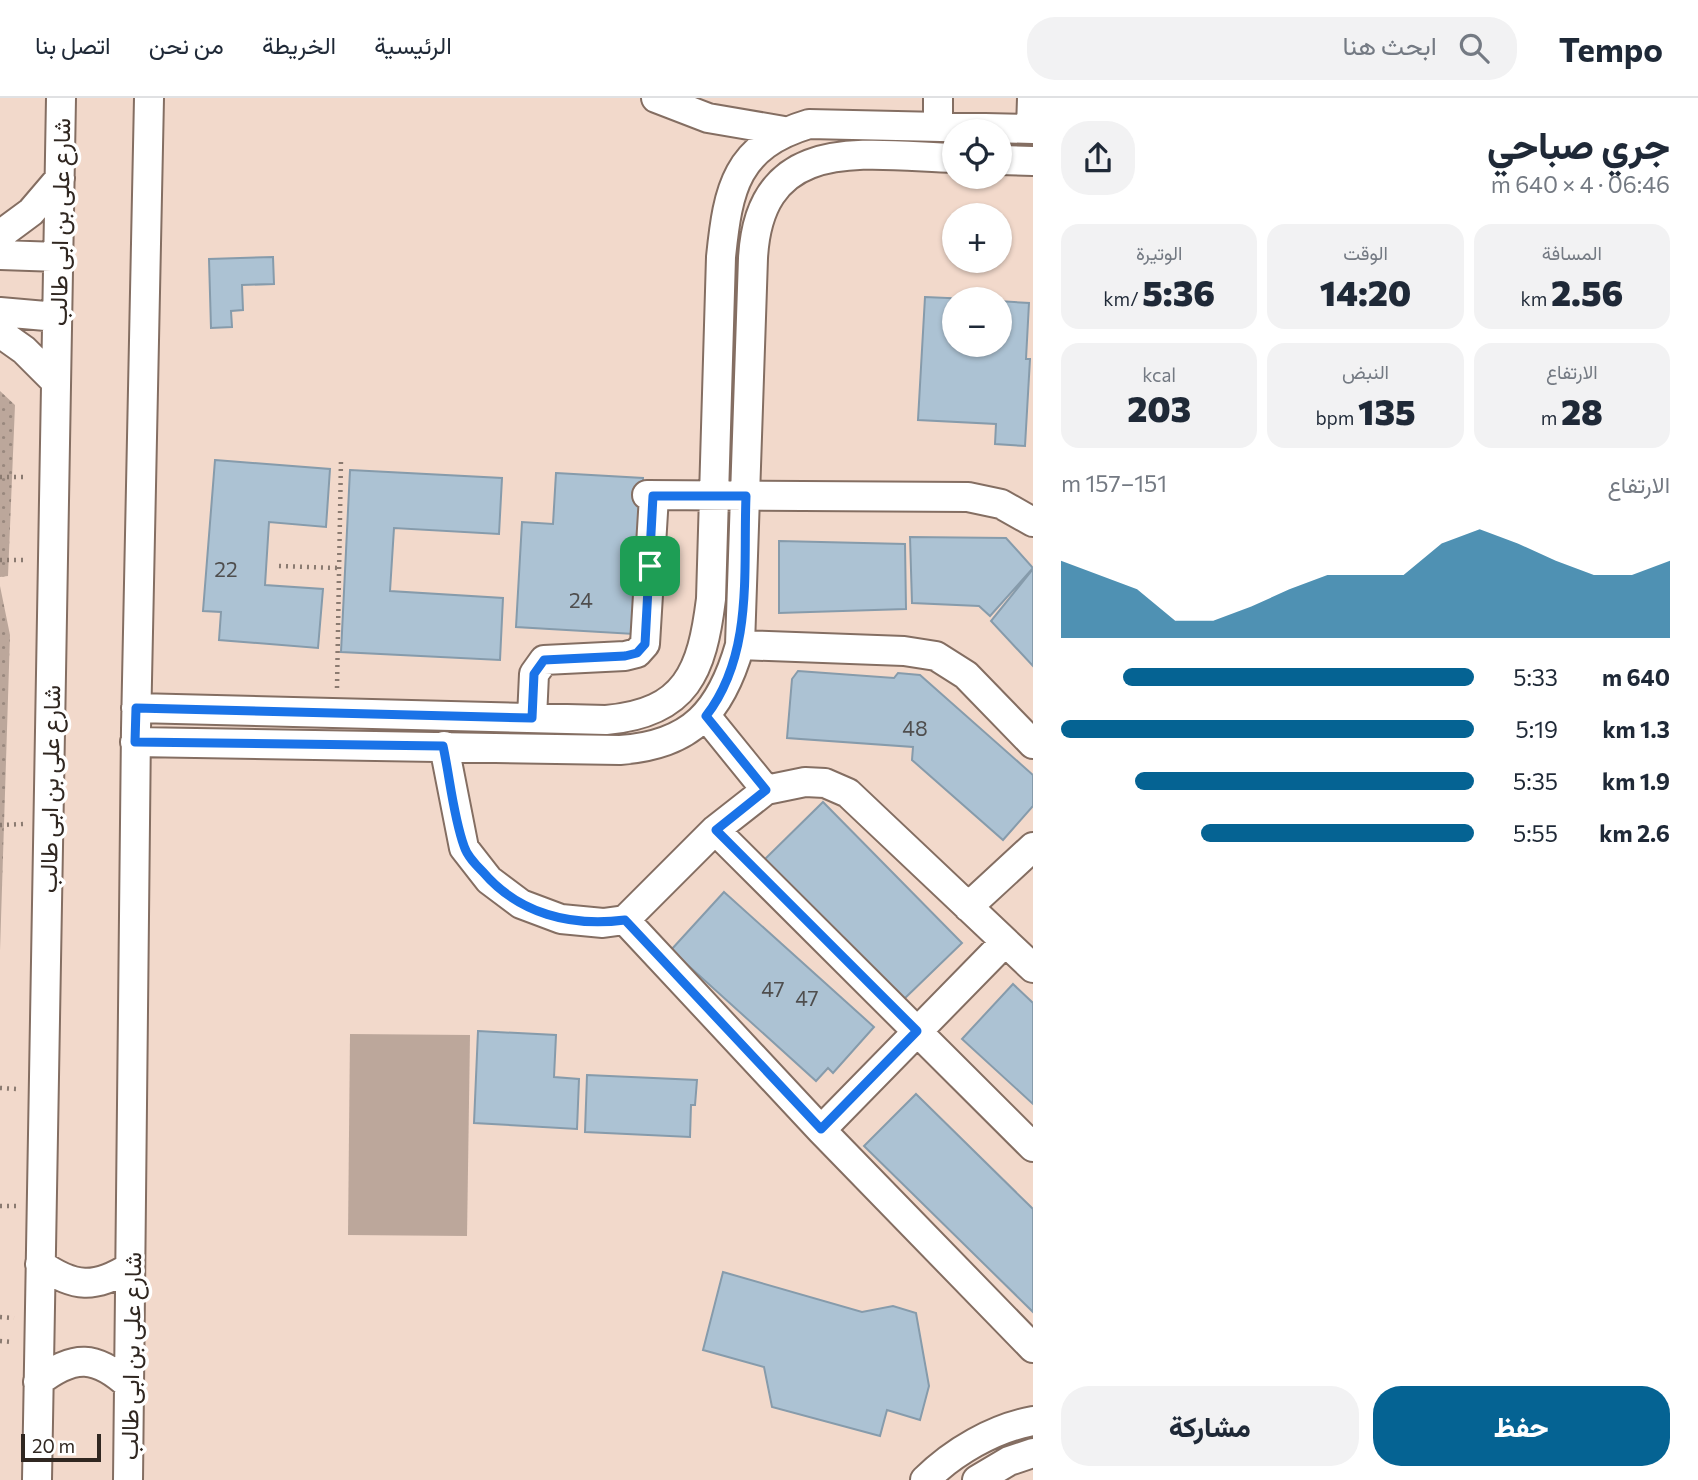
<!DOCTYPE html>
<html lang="ar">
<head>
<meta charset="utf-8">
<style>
	body { margin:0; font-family:Commissioner,Vazirmatn,sans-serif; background:#f2f2f3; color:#1f2937; direction:rtl; height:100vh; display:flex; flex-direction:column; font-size:26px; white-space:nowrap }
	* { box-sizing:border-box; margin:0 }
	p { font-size:23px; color:#747a83 }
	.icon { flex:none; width:38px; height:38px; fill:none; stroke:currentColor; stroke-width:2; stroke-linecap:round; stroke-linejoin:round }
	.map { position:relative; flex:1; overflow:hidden; direction:ltr }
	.side { display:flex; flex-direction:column; background:#fff; width:665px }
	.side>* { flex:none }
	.buttons { position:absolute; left:942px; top:21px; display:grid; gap:14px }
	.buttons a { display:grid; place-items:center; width:70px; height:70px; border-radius:50%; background:#fff; box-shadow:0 2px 5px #0004; font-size:35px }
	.scale { position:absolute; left:21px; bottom:18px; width:80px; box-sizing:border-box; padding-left:7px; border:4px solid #302721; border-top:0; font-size:19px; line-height:24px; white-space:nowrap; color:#302721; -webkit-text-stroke:5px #fff; paint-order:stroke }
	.pin { position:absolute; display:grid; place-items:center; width:60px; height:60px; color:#fff; margin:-30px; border-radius:14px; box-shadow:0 4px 10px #0006 }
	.round { display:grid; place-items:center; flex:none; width:74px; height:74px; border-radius:28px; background:#f2f2f3 }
	.summary { display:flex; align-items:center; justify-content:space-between; height:119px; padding:0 28px }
	h1 { font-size:38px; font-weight:800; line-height:52px }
	.figures { display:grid; grid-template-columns:repeat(3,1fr); gap:10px; height:119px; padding:7px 28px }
	.figures div { display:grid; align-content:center; border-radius:18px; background:#f2f2f3; text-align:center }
	.figures b { font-size:35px; font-weight:800 }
	.figures small { font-size:19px; font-weight:400 }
	.figures p { font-size:19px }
	.chart { height:196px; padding:14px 28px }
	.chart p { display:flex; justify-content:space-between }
	.chart svg { width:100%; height:126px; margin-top:7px; fill:#056393; opacity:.7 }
	.button { display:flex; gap:14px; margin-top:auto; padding:14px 28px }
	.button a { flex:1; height:80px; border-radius:28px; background:#056393; color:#fff; font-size:28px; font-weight:800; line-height:80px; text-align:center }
	.button a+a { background:#f2f2f3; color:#1f2937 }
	ul { padding:0 28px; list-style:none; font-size:23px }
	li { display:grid; grid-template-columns:112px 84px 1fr; align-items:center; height:52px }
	li i { height:18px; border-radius:9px; background:#056393 }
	header { display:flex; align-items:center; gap:42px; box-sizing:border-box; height:98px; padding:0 35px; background:#fff; border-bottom:2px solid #e0e1e3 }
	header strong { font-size:33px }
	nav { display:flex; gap:38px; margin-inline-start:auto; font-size:24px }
	.search { width:490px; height:63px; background:#f2f2f3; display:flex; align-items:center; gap:18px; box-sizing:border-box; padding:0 24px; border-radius:28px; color:#747a83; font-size:26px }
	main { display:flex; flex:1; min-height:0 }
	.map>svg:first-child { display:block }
</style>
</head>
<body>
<header>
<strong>Tempo</strong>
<div class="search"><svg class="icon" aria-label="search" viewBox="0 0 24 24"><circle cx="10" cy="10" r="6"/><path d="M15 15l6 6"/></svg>ابحث هنا</div>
<nav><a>الرئيسية</a><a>الخريطة</a><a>من نحن</a><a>اتصل بنا</a></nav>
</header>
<main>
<section class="side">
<div class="summary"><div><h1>جري صباحي</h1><p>06:46 · 4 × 640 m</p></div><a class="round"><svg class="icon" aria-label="share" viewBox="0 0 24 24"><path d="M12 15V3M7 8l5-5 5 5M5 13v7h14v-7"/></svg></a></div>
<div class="figures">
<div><p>المسافة</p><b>2.56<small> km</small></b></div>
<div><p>الوقت</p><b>14:20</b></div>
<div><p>الوتيرة</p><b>5:36<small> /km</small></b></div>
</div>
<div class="figures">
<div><p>الارتفاع</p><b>28<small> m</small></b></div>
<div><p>النبض</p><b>135<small> bpm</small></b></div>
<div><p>kcal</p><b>203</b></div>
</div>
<div class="chart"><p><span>الارتفاع</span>151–157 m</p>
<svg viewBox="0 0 160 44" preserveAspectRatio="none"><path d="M0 44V17L10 22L20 27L30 38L40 38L50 33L60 27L70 22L80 22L90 22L100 11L110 6L120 11L130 17L140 22L150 22L160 17V44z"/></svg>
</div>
<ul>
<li><b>640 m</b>5:33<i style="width:85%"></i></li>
<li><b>1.3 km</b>5:19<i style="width:100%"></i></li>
<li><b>1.9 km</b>5:35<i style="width:82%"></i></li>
<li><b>2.6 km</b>5:55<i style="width:66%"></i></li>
</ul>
<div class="button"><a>حفظ</a><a>مشاركة</a></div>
</section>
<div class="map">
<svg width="1033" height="1382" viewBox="0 0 1033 1382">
	<defs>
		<pattern id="park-dots" width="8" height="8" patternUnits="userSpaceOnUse" patternTransform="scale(1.75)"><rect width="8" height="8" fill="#bca79b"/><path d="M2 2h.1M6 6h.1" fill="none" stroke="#99887e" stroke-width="1.8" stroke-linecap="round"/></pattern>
	</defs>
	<rect width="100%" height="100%" fill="#f2d9cb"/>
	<!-- grass -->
	<path fill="#bca79b" d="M350,936L470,937L467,1138L348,1137Z"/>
	<!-- park -->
	<path fill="url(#park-dots)" d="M0,293L15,307L8,478L0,479Z
		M0,488L10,537L0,853Z"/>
	<!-- building -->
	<path fill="#acc2d3" stroke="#869bab" stroke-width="2" d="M273,159L274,186L242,187L243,212L231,213L232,229L211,230L209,161Z
		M925,199L970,201H954V247H999V203L1029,205L1026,261H1030L1025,348L995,346L996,326L918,322Z
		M215,362L330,371L326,429L269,424L265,487L323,491L318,550L219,542L221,514L203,513Z
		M350,372L502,380L499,436L394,430L390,493L503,500L500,562L341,554Z
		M556,375L643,380L634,536L516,529L522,424L553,426Z
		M910,439L1006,440L1033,470L990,518L979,508L912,505Z
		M779,443L905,446L906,511L779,515Z
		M1033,471V568L991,523Z
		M798,573L894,580L898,575L920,577L1033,677V708L1003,742L912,662L913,649L787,640L792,581Z
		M823,704L962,845L903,902L765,761Z
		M724,794L874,929L833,975L828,970L816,983L671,852Z
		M1013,886L1033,905V1006L962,941Z
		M478,933L556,937L554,979L579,981L577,1031L474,1025Z
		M587,977L697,982L695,1007H691L690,1039L585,1034Z
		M916,996L1033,1111V1214L864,1048Z
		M723,1174L862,1214L893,1208L916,1215L929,1288L920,1322L887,1312L880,1338L772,1309L764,1269L703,1252Z"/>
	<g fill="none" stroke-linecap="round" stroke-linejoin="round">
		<!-- minor casing -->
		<g stroke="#846e62" stroke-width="32">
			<path id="minor" d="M656,0L708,20L784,33
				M938,0V28
				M1031,31L1032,0
				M999,62L1033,63
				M0,137L31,114L60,80
				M0,157L59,159
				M0,214L57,219
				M0,235L24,252L56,284
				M647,397L968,399L1001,406L1033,424
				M740,547L904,553L936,558L966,577L1033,646
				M136,610L606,622C687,615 702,573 711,501L721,159C728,90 736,48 809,26L1033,31
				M706,618L766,692
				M532,620L534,576L544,562L625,558L637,555L645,546L654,398
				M135,644L620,652C692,647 721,613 740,547L753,160C760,35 864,57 954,60
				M444,648L464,750L489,782L521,806L561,821L603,825L625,822L715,732L766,692L805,684L825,685L848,695L1033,870
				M715,732L1033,1049
				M968,809L1033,749
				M625,822L821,1032L1033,1250
				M821,1032L1005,844
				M40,1166C74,1190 95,1191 130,1169
				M38,1284C74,1256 96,1257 129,1287
				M37,1382L61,0
				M128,1382L136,631L149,0
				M925,1382C953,1354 994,1330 1033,1323
				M977,1382L1009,1363L1033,1355"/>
		</g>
		<!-- path -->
		<path stroke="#8a7a70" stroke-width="4.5" stroke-dasharray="2 5" stroke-linecap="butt" d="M0,379H27
			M0,462H28
			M279,468L339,470
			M337,590L341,361
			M0,727L24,726
			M0,990L18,991
			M0,1108H17
			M0,1219L14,1220
			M0,1243L13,1244"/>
		<!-- minor -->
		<use href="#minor" stroke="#fff" stroke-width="28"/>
	</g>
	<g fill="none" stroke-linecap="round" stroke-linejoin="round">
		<!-- route casing -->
		<g stroke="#fff" stroke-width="14">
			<path id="route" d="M653,398H746C743,472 754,556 706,618L766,692L716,732L917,933L821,1031L625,822C571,829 519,816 483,774C476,767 467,758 464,748C453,717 450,680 443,648L135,644L136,610L532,620L534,576L544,562L625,558L637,555L645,546Z"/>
		</g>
		<!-- route -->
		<use href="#route" stroke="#1a73e8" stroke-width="9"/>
	</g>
	<g text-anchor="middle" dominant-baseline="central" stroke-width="7" stroke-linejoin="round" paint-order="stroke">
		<!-- number labels -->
		<g font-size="21" fill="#4f4e4e">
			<text x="226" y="470">22</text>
			<text x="581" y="501">24</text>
			<text x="915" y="629">48</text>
			<text x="773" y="890">47</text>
			<text x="807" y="899">47</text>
		</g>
		<!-- street labels -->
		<g font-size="24" fill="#302721" stroke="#fff">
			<text transform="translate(59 124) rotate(-89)">شارع على بن ابى طالب</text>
			<text transform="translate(49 691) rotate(-89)">شارع على بن ابى طالب</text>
			<text transform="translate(130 1258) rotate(-89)">شارع على بن ابى طالب</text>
		</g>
	</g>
</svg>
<div class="buttons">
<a><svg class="icon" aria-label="locate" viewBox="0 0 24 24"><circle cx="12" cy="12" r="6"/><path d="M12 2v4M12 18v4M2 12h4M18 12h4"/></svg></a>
<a>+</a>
<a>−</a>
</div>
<div class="scale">20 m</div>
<div class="pin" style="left:650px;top:468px;background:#1e9e55"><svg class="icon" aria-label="arrive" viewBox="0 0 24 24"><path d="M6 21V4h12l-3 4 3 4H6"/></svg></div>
</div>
</main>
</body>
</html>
